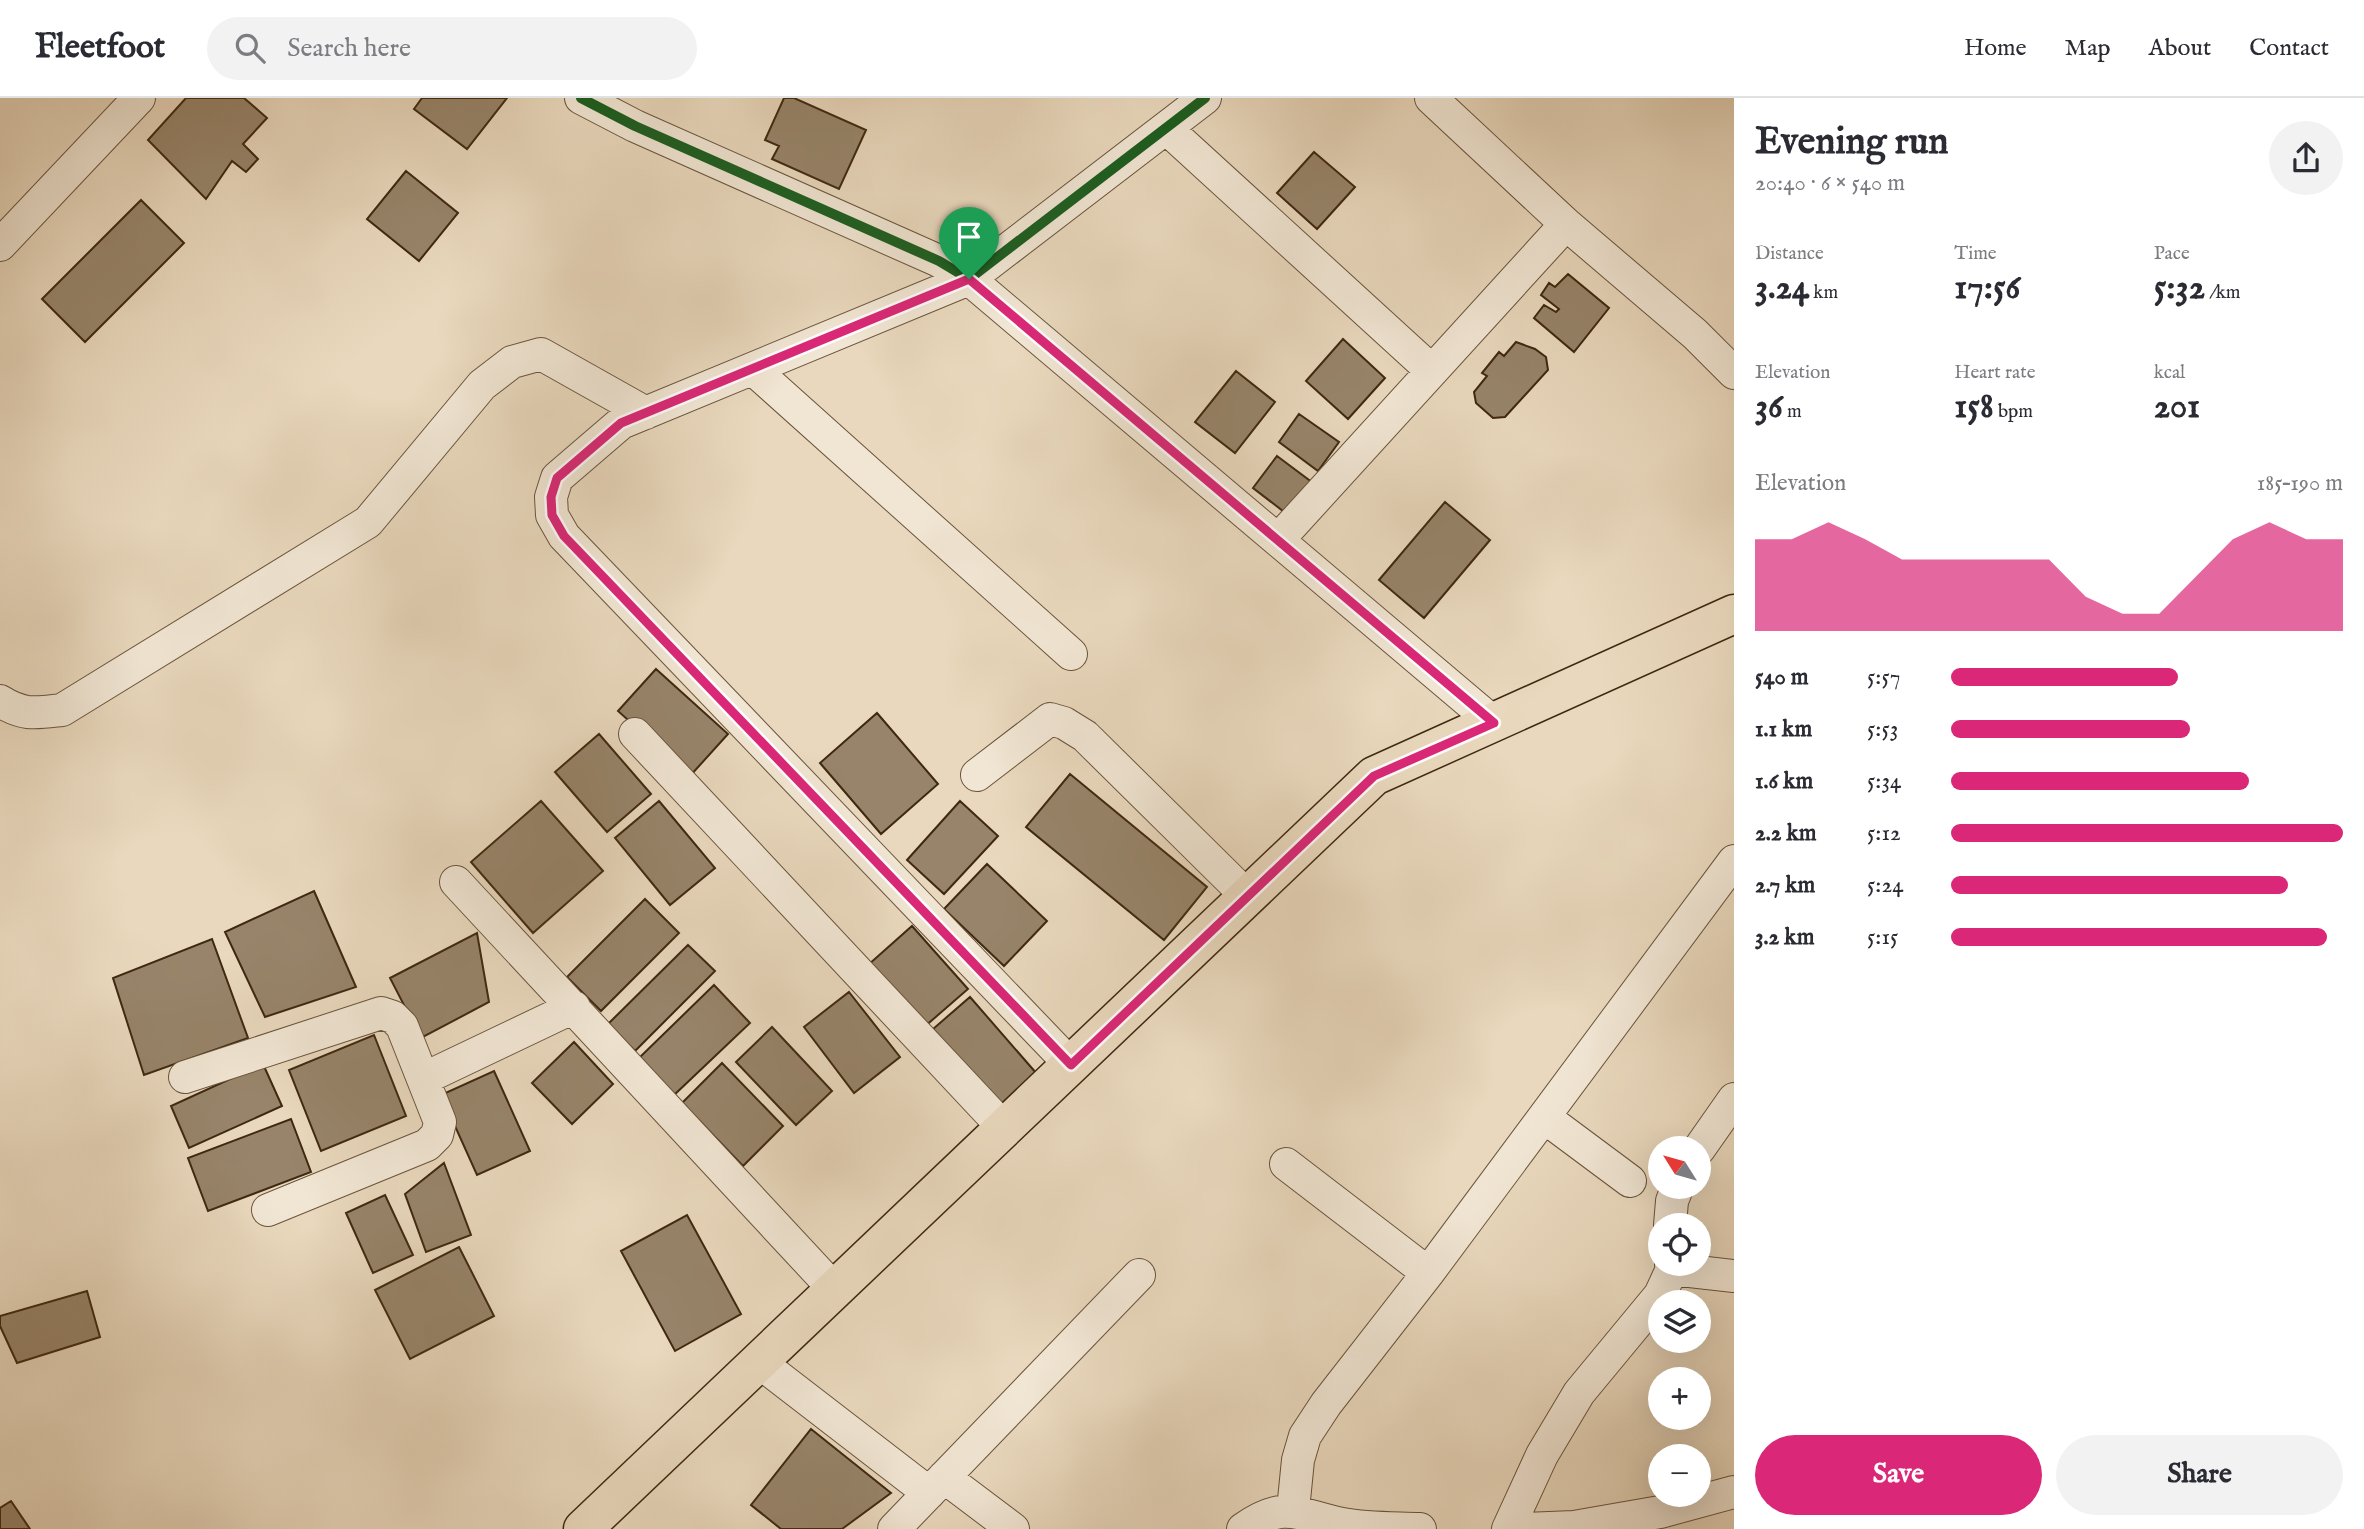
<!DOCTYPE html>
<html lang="en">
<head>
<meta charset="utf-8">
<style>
	body { margin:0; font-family:"IM FELL English",serif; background:#f2f2f3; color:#2b2b33; height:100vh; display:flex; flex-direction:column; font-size:26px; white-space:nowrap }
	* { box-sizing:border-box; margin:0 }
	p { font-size:23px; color:#7c7c81 }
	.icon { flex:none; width:38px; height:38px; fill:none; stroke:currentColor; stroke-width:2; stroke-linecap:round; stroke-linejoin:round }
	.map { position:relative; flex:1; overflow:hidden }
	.side { display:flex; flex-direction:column; background:#fff; width:630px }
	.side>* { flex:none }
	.needle { width:46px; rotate:307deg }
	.controls { position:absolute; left:1648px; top:1038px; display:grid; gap:14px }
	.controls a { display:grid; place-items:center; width:63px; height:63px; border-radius:50%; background:#fff; box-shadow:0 7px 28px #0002; font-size:35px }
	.pin { position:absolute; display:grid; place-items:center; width:60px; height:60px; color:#fff; margin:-72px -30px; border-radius:50% 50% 50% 0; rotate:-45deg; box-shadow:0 0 7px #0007 }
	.pin .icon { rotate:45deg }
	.round { display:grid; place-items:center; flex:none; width:74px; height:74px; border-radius:37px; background:#f2f2f3 }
	.summary { display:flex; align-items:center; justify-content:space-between; height:119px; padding:0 21px }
	h1 { font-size:38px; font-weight:700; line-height:52px }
	.stats { display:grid; grid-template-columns:repeat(3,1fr); gap:10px; height:119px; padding:7px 21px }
	.stats div { display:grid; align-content:center }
	.stats b { font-size:35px; font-weight:700 }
	.stats small { font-size:19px; font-weight:400 }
	.stats p { font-size:19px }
	.chart { height:196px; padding:14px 21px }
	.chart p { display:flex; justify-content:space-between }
	.chart svg { width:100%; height:126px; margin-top:7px; fill:#db2777; opacity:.7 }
	.action { display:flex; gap:14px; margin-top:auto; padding:14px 21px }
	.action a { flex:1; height:80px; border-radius:42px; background:#db2777; color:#fff; font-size:28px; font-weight:700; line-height:80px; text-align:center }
	.action a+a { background:#f2f2f3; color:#2b2b33 }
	ul { padding:0 21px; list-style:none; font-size:23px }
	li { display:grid; grid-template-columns:112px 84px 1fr; align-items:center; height:52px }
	li i { height:18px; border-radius:9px; background:#db2777 }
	header { display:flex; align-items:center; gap:42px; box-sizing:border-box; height:98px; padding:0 35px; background:#fff; border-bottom:2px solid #e1e1e2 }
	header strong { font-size:33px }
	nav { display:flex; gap:38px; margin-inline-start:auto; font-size:24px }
	.search { width:490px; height:63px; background:#f2f2f3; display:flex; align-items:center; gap:18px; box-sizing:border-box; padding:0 24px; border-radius:38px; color:#7c7c81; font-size:26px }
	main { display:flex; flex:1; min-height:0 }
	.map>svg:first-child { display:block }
</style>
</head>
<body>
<header>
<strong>Fleetfoot</strong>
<div class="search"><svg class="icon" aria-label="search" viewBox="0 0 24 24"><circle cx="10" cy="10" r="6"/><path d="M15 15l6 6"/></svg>Search here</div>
<nav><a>Home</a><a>Map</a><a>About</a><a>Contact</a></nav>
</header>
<main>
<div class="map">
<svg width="1734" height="1431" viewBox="0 0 1734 1431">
	<rect width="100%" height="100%" fill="#e9d8bd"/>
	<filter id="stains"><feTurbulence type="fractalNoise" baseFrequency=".00286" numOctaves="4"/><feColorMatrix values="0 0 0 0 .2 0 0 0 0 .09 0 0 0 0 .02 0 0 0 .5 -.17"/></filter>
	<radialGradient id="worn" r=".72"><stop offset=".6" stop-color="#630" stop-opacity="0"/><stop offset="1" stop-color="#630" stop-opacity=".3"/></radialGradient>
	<!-- building -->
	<path fill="#97846a" stroke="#3f2811" stroke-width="2" d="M186,0H244L267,20L243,46L258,61L246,74L232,63L206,101L148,42Z
		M422,0H507L467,51L414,11Z
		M784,0H794L866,32L839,91L772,61L779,48L765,42Z
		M1314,54L1355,89L1317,131L1277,95Z
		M406,73L458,115L419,163L367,121Z
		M141,102L184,145L85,244L42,201Z
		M1568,176L1609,210L1574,254L1534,220L1544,207L1556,214L1559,211L1541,197L1549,185L1555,189Z
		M1343,241L1385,280L1348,321L1306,283Z
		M1516,244L1535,251L1546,259L1548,272L1505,319L1493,320L1476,305L1474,294L1487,278L1482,275L1499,254L1504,258Z
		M1236,273L1275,304L1235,355L1195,324Z
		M1299,316L1339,344L1318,373L1279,344Z
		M1277,358L1317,388L1292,420L1253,390Z
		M1445,404L1490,442L1424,520L1379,482Z
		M656,571L728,636L690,678L618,613Z
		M877,615L938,686L881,736L820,665Z
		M599,636L651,696L607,734L555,674Z
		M1070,676L1207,789L1164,842L1026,729Z
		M541,703L603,773L533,835L471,764Z
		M659,703L715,770L670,807L615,740Z
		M960,703L998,738L944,796L907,762Z
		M987,766L1047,823L1004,868L944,811Z
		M314,793L356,889L265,919L225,834Z
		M645,801L679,835L601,913L567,879Z
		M912,828L968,891L923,930L868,867Z
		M477,835L489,904L421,940L390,880Z
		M212,841L248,940L144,977L113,880Z
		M688,847L715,873L635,953L608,926Z
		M714,887L750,925L673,998L638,961Z
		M849,894L900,959L854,995L804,929Z
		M970,899L1037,976L1000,1008L933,931Z
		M772,929L832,993L796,1027L736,964Z
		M374,937L406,1018L321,1053L289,972Z
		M574,944L613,986L572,1026L532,985Z
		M722,965L783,1028L743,1068L682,1005Z
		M263,966L282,1008L189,1050L171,1008Z
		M494,973L530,1053L477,1077L441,997Z
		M291,1021L311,1074L208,1113L188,1060Z
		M444,1065L471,1137L426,1154L405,1096Z
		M385,1097L413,1157L373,1175L346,1115Z
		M687,1117L741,1216L675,1253L621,1153Z
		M459,1149L494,1218L410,1261L375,1192Z
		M87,1193L100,1239L17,1265L0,1228V1218Z
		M811,1331L891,1395L842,1431H781L751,1407Z
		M11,1403L30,1431H0V1410Z"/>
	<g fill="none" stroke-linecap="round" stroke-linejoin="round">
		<!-- minor casing -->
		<g stroke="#6a543c" stroke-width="34">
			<path id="minor" d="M581,0L635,28L939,163L969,181L1494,625
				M1431,0L1566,126L1695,236L1734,275
				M1166,30L1432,273
				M0,147L139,0
				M753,271L1071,556
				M1278,442L1566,126
				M0,603C24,618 36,615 62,612L368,424L482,287L512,264L541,256L646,315
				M635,636L1004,1030
				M977,677L1050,621L1064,625L1085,638L1248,799
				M456,784L835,1192
				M1071,967L564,438L552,417L551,399L557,380L621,325L969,181L1205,0
				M185,979L381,915L393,919L402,928L440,1024L437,1037L427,1047L268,1112
				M423,981L574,909
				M1544,1019L1630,1083
				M1699,1051L1734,1001
				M1286,1066L1428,1175
				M1670,1127L1672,1103L1678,1088
				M1672,1171L1734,1178
				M759,1264L929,1395
				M944,1379L1013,1431
				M1293,1412L1298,1362L1305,1338L1326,1306L1428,1175L1734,763
				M894,1431L1139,1177
				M1243,1431C1286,1401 1298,1417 1342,1426C1367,1431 1395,1430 1420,1431
				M1508,1431L1542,1357L1579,1295L1660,1197L1672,1171L1671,1166
				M1522,1431L1574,1429L1660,1414L1734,1394"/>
		</g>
		<!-- major casing -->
		<g stroke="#3f2811" stroke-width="41">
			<path id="major" d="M583,1431L1374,678L1734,516"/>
		</g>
		<!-- minor -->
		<use href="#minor" stroke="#f1e6d4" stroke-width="32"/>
		<!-- major -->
		<use href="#major" stroke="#e9d8bd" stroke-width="38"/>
		<!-- cycleway casing -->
		<g stroke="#f1e6d4" stroke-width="15">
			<path id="cycleway" d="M581,0L635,28L939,163L969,181L1494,625
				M1071,967L564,438L552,417L551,399L557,380L621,325L969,181L1205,0"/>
		</g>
		<!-- cycleway -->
		<use href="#cycleway" stroke="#1b5e20" stroke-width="10"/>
	</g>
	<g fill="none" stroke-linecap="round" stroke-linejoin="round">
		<!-- route casing -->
		<g stroke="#fff" stroke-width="14">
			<path id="route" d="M969,181L1494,625L1374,678L1071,967L564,438L552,417L551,399L557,380L621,325Z"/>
		</g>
		<!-- route -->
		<use href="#route" stroke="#db2777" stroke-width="9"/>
	</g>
	<rect width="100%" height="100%" filter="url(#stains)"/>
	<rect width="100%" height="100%" fill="url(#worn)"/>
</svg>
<div class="controls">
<a><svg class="needle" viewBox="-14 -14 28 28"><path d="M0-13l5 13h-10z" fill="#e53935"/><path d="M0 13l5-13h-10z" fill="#7c7c81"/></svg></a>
<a><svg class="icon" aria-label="locate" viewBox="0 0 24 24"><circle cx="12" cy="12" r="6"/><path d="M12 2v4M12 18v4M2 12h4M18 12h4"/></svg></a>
<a><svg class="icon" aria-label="layers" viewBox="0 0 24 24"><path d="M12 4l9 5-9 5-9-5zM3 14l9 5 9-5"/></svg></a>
<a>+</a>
<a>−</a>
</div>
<div class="pin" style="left:969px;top:181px;background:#1e9e55"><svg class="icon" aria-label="arrive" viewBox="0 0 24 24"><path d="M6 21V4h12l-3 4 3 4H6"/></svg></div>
</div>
<section class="side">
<div class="summary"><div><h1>Evening run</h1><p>20:40 · 6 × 540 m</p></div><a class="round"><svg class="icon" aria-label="share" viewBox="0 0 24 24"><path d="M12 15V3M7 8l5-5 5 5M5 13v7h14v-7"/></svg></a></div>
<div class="stats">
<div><p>Distance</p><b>3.24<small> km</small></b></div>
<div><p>Time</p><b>17:56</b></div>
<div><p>Pace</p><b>5:32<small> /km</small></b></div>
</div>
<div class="stats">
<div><p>Elevation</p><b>36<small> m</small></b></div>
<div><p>Heart rate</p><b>158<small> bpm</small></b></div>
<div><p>kcal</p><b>201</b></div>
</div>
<div class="chart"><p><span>Elevation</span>185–190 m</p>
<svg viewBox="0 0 160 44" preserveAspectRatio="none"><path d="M0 44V12L10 12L20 6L30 12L40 19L50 19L60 19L70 19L80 19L90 32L100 38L110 38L120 25L130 12L140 6L150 12L160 12V44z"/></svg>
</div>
<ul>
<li><b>540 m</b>5:57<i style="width:58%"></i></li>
<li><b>1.1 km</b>5:53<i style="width:61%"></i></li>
<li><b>1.6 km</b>5:34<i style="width:76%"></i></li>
<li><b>2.2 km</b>5:12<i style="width:100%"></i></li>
<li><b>2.7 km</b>5:24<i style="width:86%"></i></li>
<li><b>3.2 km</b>5:15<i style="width:96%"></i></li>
</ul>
<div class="action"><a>Save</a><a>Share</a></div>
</section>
</main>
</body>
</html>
